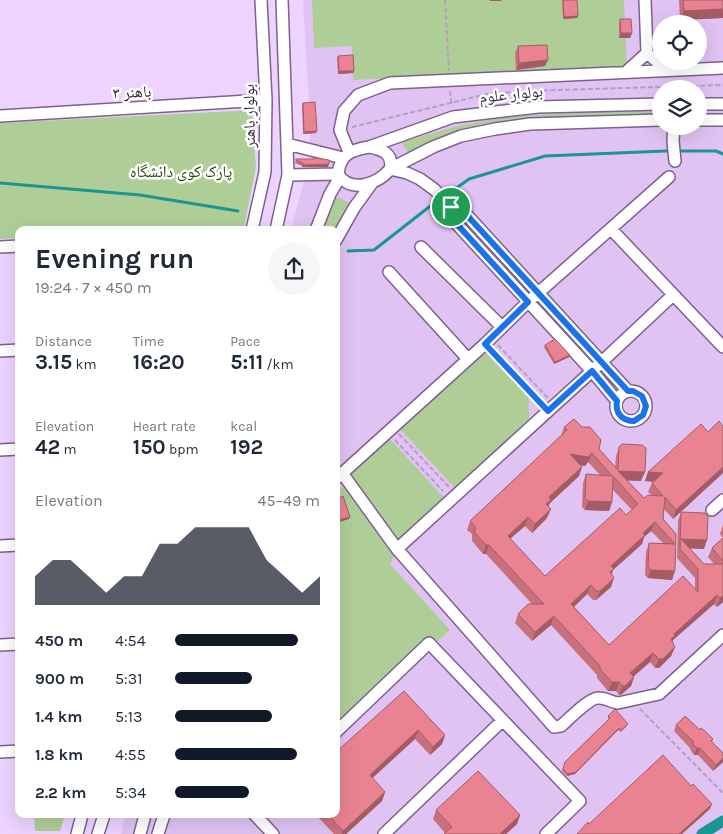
<!DOCTYPE html>
<html lang="en">
<head>
<meta charset="utf-8">
<style>
	body { margin:0; font-family:Karla,"Noto Naskh Arabic",sans-serif; background:#f6f6f7; color:#1f2937; height:100vh; display:flex; flex-direction:column; font-size:19px; white-space:nowrap }
	* { box-sizing:border-box; margin:0 }
	p { font-size:16px; color:#747a83 }
	.icon { flex:none; width:28px; height:28px; fill:none; stroke:currentColor; stroke-width:2; stroke-linecap:round; stroke-linejoin:round }
	.map { position:relative; flex:1; overflow:hidden }
	.sheet { position:absolute; left:15px; top:226px; width:325px; height:592px; display:flex; flex-direction:column; background:#fff; border-radius:10px; box-shadow:0 5px 20px #0002 }
	.sheet>* { flex:none }
	.buttons { position:absolute; left:652px; top:15px; display:grid; gap:10px }
	.buttons a { display:grid; place-items:center; width:55px; height:55px; border-radius:50%; background:#fff; box-shadow:0 5px 20px #0002; font-size:25px }
	.pin { position:absolute; display:grid; place-items:center; width:42px; height:42px; color:#fff; margin:-21px; border:2px solid #fff; border-radius:50%; box-shadow:0 1px 5px #0007 }
	.round { display:grid; place-items:center; flex:none; width:52px; height:52px; border-radius:26px; background:#f6f6f7 }
	.summary { display:flex; align-items:center; justify-content:space-between; height:85px; padding:0 20px }
	h1 { font-size:28px; font-weight:700; line-height:38px }
	.stats { display:grid; grid-template-columns:repeat(3,1fr); gap:8px; height:85px; padding:5px 20px }
	.stats div { display:grid; align-content:center }
	.stats b { font-size:21px; font-weight:700 }
	.stats small { font-size:14px; font-weight:400 }
	.stats p { font-size:14px }
	.chart { height:140px; padding:10px 20px }
	.chart p { display:flex; justify-content:space-between }
	.chart svg { width:100%; height:90px; margin-top:5px; fill:#111827; opacity:.7 }
	ul { padding:0 20px; list-style:none; font-size:16px }
	li { display:grid; grid-template-columns:80px 60px 1fr; align-items:center; height:38px }
	li i { height:12px; border-radius:6px; background:#111827 }
	.map>svg:first-child { display:block }
</style>
</head>
<body>
<div class="map">
<svg width="723" height="834" viewBox="0 0 723 834">
	<rect width="100%" height="100%" fill="#edd3ff"/>
	<!-- built -->
	<path fill="#e0c3f3" fill-rule="evenodd" d="M303,0H723V834H121L126,815H336V230H291L306,174L310,149V119ZM661,24H699V61H661ZM661,89H699V126H661Z"/>
	<!-- green -->
	<path fill="#afce97" d="M312,0H624L627,67L353,80L352,46L314,48Z
		M252,110L256,167L244,228L166,230H19V238L0,239V123Z
		M616,111L661,112V117L520,122L409,155L402,142L457,126L511,116Z
		M332,198H340L352,204L335,230H321Z
		M486,351L526,391L529,400V423L456,489L399,428Z
		M389,438L445,499L397,543L349,475Z
		M342,486L395,555L390,564L450,630L437,642L431,637L336,728V492Z
		M34,815H65L60,831H35Z"/>
	<g fill="none" stroke-linecap="round" stroke-linejoin="round">
		<!-- stream -->
		<path stroke="#1a9693" stroke-width="3" d="M0,183L140,195L238,211
			M455,189L469,179L545,156L665,151H716L723,154
			M348,251L374,250L438,200"/>
		<!-- canal -->
		<path stroke="#1a9693" stroke-width="11" d="M702,834L723,821"/>
		<!-- minor casing -->
		<g stroke="#7e6091" stroke-width="14">
			<path id="minor" d="M645,0L647,53L667,70
				M626,72L647,53
				M699,104H723
				M0,116L266,100
				M699,120H723
				M674,126L673,141L675,161
				M287,144L343,158
				M369,147L453,117L538,107L661,104
				M369,147C382,149 394,154 390,169C379,184 350,194 338,174C340,154 351,150 369,147Z
				M349,152L340,130L344,111L358,95L390,83L723,68
				M390,169L407,173L420,179L435,190L451,207L465,213L628,391
				M390,169L433,147L461,136L495,129L530,124L661,120
				M288,175L338,174
				M451,207L454,221L592,371L617,401
				M611,229L723,347
				M252,230L265,172L266,100L261,0
				M276,230L288,175L282,0
				M316,230L330,194L340,177
				M336,240L354,208L372,183
				M0,247L19,246
				M421,247L502,327
				M389,272L468,359
				M0,351L19,350
				M616 406a15 15 0 1 1 30 0a15 15 0 1 1-30 0Z
				M0,450L19,449
				M342,473L397,549L554,727L561,726C569,719 590,697 599,698C606,698 611,702 618,703L659,694L723,635
				M337,478L485,344L528,302L669,177
				M712,510L723,500
				M0,546L19,545
				M397,549L592,371L673,295
				M0,645L19,644
				M336,732L429,643L580,801L546,834
				M0,752L19,751
				M255,815L273,834
				M77,834L82,815
				M98,834L104,815
				M140,834L145,815
				M158,834L164,815
				M384,834L503,720"/>
		</g>
		<!-- path -->
		<path stroke="#b49ec3" stroke-width="2" stroke-dasharray="5 2.5" stroke-linecap="butt" d="M445,0L449,71
			M450,91L452,106
			M352,127L487,94L525,91L723,85
			M498,345L548,398
			M492,351L541,404
			M399,434L449,487
			M395,440L443,491
			M640,709L723,793"/>
		<!-- minor -->
		<use href="#minor" stroke="#fff" stroke-width="11"/>
	</g>
	<!-- wall -->
	<path fill="#c8717d" fill-rule="evenodd" d="M562,0H577L578,16L577,18L563,19Z
		M679,0H723V18L680,20Z
		M620,19L632,33L630,38H619V23Z
		M518,46L545,66L516,70L515,53Z
		M338,56L354,71L353,73L338,74L337,58Z
		M303,103L317,131L316,133L303,134L302,105Z
		M296,159L328,167H302V166L295,163Z
		M545,345L569,357L554,364L544,347Z
		M723,426V473L673,519L664,509L663,519L676,534L672,580L648,578L645,575L646,552L649,543H663L651,531L644,537L642,544L613,570L612,574L611,587L596,600H593L587,594L574,607L609,645L695,589V578L677,558L678,521L681,512L704,549L690,548L704,564H714L708,557L712,548L723,538L720,534L723,525V602L717,607L714,604L673,640L672,642L675,647L671,656L659,668H655L650,662L633,677H634L631,686L622,694L619,695L616,691H608L597,678V675L551,625L532,641L515,623L518,614L532,604L486,554H483L472,541V534L467,530L470,521L561,436L564,427L599,449L615,467L616,456L619,447L641,481L627,480L644,498L652,495L648,492L652,483L653,482L645,481L648,472L708,432ZM588,462L600,475L586,474L583,483L582,507L585,510L609,511L612,502V489L632,510L626,515L545,576L510,539L525,526L532,533L547,518L548,506L550,503L579,476L580,465L585,466Z
		M404,691L445,735L442,744L430,755L415,739L372,778L385,792L382,801L346,834H334L316,815H336Z
		M608,716L627,726L621,732L618,730L575,774L567,776L562,771L565,762L609,719L608,718Z
		M676,725L700,730L713,739L712,742L723,753V762L713,771L698,755H694L691,751L690,748L674,731Z
		M436,810L520,815L517,824L506,834H444L445,833L433,819Z"/>
	<!-- shaded-wall -->
	<path fill="#a35c66" d="M490,0H502L501,1H490Z
		M723,9V18L680,20L684,11Z
		M578,16L577,18L563,19L564,17Z
		M621,33H632L630,38H619Z
		M548,60L545,66L516,70L519,63Z
		M339,71H354L353,73L338,74Z
		M317,131L316,133L303,134L304,132Z
		M329,164L328,167H302L303,165Z
		M570,355L569,357L554,364L555,362Z
		M592,453L588,462L585,466L567,463L570,454Z
		M582,467L579,476L550,503L547,509L543,513L549,497Z
		M723,467V473L673,519L676,510Z
		M618,471L645,472L641,481L615,480Z
		M648,472L663,473L660,482L645,481Z
		M588,501L612,502L609,511L585,510Z
		M551,509L547,518L532,533L535,524Z
		M350,517L349,519L336,523V521Z
		M528,517L525,526L504,544L508,536Z
		M655,522L651,531L644,537L642,544L613,570L610,578L607,581L611,566L643,533Z
		M681,539L707,540L704,549L680,548Z
		M486,545H489L486,554H483Z
		M651,570L675,571L672,580L648,578Z
		M614,578L611,587L596,600L600,591Z
		M591,585L587,594L567,613L571,604Z
		M717,595L714,604L673,640L672,644L671,639L674,634Z
		M723,596V602L717,607L720,598Z
		M554,616L551,625L532,641L535,632Z
		M675,647L671,656L659,668H655L659,659Z
		M653,653L650,662L627,682L630,673Z
		M634,677L631,686L622,694L619,695L623,686Z
		M612,682H619L616,691H608Z
		M619,728L618,730L575,774L567,776L568,774Z
		M418,730L415,739L366,784L370,775Z
		M445,735L442,744L430,755L433,747Z
		M697,748H700L698,755H694Z
		M723,758V762L713,771L716,765Z
		M385,792L382,801L346,834H342L343,831Z
		M712,804L710,809L682,834H679Z
		M520,815L517,824L506,834H500Z"/>
	<!-- building -->
	<path fill="#e98391" stroke="#a35c66" fill-rule="evenodd" d="M563,0H577L578,16L564,17Z
		M683,0H723V9L684,11Z
		M620,19H631L632,33H621Z
		M547,45L548,60L519,63L518,46Z
		M353,55L354,71H339L338,56Z
		M315,102L317,131L304,132L303,103Z
		M316,158L329,160V164L303,165V163L296,160V159H313Z
		M555,339L570,355L555,362L545,345Z
		M574,419L582,427H590L601,440L599,449L618,470L619,447L622,444L642,445L646,448L645,472L618,471L644,498L648,495L663,496L652,483L663,473L648,472L701,424L708,432L719,421L723,426V467L676,510L665,497L663,519L676,534L675,571L651,570L648,566L649,543L675,544L655,522L643,533L645,535L611,566L614,569L610,572L614,578L600,591H596L591,585L571,604L609,645L683,576L698,592V569L680,549L681,512L705,513L708,517L707,540L681,539L704,564H723V596L720,598L717,595L674,634L675,636L671,639L675,647L663,659H659L653,653L630,673L634,677L625,686H623L619,682H612L600,669V666L554,616L535,632L518,614L528,604H544L489,545H486L475,533V526L470,521L567,430L564,427ZM592,453L612,476L586,474L585,498L588,501L612,502L613,476L638,504L626,515L620,508L545,576L508,536L528,517L535,524L551,509L546,504L551,500L549,497L582,467L570,454L588,457Z
		M338,495L339,498L343,496L350,517L336,521V496Z
		M723,538V561L712,548Z
		M404,691L445,735L433,747L418,730L370,775L385,792L343,831L328,815H336V752Z
		M615,709L628,724L621,730L619,728L576,772L568,774L563,769L565,762L610,718L608,716Z
		M685,716L700,730L701,728L706,732L713,739L711,741L723,753V758L716,765L700,748H697L693,744V741L676,725Z
		M663,755L691,786L693,784L712,804L679,834H577L588,822L589,824Z
		M478,771L520,815L500,834H444L452,827L436,810Z"/>
	<g fill="none" stroke-linecap="round" stroke-linejoin="round">
		<!-- route casing -->
		<g stroke="#fff" stroke-width="10">
			<path id="route" d="M451,207L465,213L628,391H633L642,396L646,406L643,415L634,421C622,421 615,413 617,401L592,371L548,411L485,344L528,302L454,221Z"/>
		</g>
		<!-- route -->
		<use href="#route" stroke="#1a73e8" stroke-width="6"/>
	</g>
	<g text-anchor="middle" dominant-baseline="central" stroke-width="5" stroke-linejoin="round" paint-order="stroke">
		<!-- street labels -->
		<g font-size="16" fill="#34273c" stroke="#fff">
			<text transform="translate(132 92) rotate(-3)">باهنر ۳</text>
			<text transform="translate(511 94) rotate(-6)">بولوار علوم</text>
			<text transform="translate(249 116) rotate(-91)">بولوار باهنر</text>
		</g>
		<!-- park labels -->
		<g font-size="16" fill="#264202" stroke="#fff">
			<text x="181" y="171">پارک کوی دانشگاه</text>
		</g>
	</g>
</svg>
<div class="buttons">
<a><svg class="icon" aria-label="locate" viewBox="0 0 24 24"><circle cx="12" cy="12" r="6"/><path d="M12 2v4M12 18v4M2 12h4M18 12h4"/></svg></a>
<a><svg class="icon" aria-label="layers" viewBox="0 0 24 24"><path d="M12 4l9 5-9 5-9-5zM3 14l9 5 9-5"/></svg></a>
</div>
<div class="pin" style="left:451px;top:207px;background:#1e9e55"><svg class="icon" aria-label="arrive" viewBox="0 0 24 24"><path d="M6 21V4h12l-3 4 3 4H6"/></svg></div>
<section class="sheet">
<div class="summary"><div><h1>Evening run</h1><p>19:24 · 7 × 450 m</p></div><a class="round"><svg class="icon" aria-label="share" viewBox="0 0 24 24"><path d="M12 15V3M7 8l5-5 5 5M5 13v7h14v-7"/></svg></a></div>
<div class="stats">
<div><p>Distance</p><b>3.15<small> km</small></b></div>
<div><p>Time</p><b>16:20</b></div>
<div><p>Pace</p><b>5:11<small> /km</small></b></div>
</div>
<div class="stats">
<div><p>Elevation</p><b>42<small> m</small></b></div>
<div><p>Heart rate</p><b>150<small> bpm</small></b></div>
<div><p>kcal</p><b>192</b></div>
</div>
<div class="chart"><p><span>Elevation</span>45–49 m</p>
<svg viewBox="0 0 160 44" preserveAspectRatio="none"><path d="M0 44V30L10 22L20 22L30 30L40 38L50 30L60 30L70 14L80 14L90 6L100 6L110 6L120 6L130 22L140 30L150 38L160 30V44z"/></svg>
</div>
<ul>
<li><b>450 m</b>4:54<i style="width:85%"></i></li>
<li><b>900 m</b>5:31<i style="width:53%"></i></li>
<li><b>1.4 km</b>5:13<i style="width:67%"></i></li>
<li><b>1.8 km</b>4:55<i style="width:84%"></i></li>
<li><b>2.2 km</b>5:34<i style="width:51%"></i></li>
</ul>
</section>
</div>
</body>
</html>
